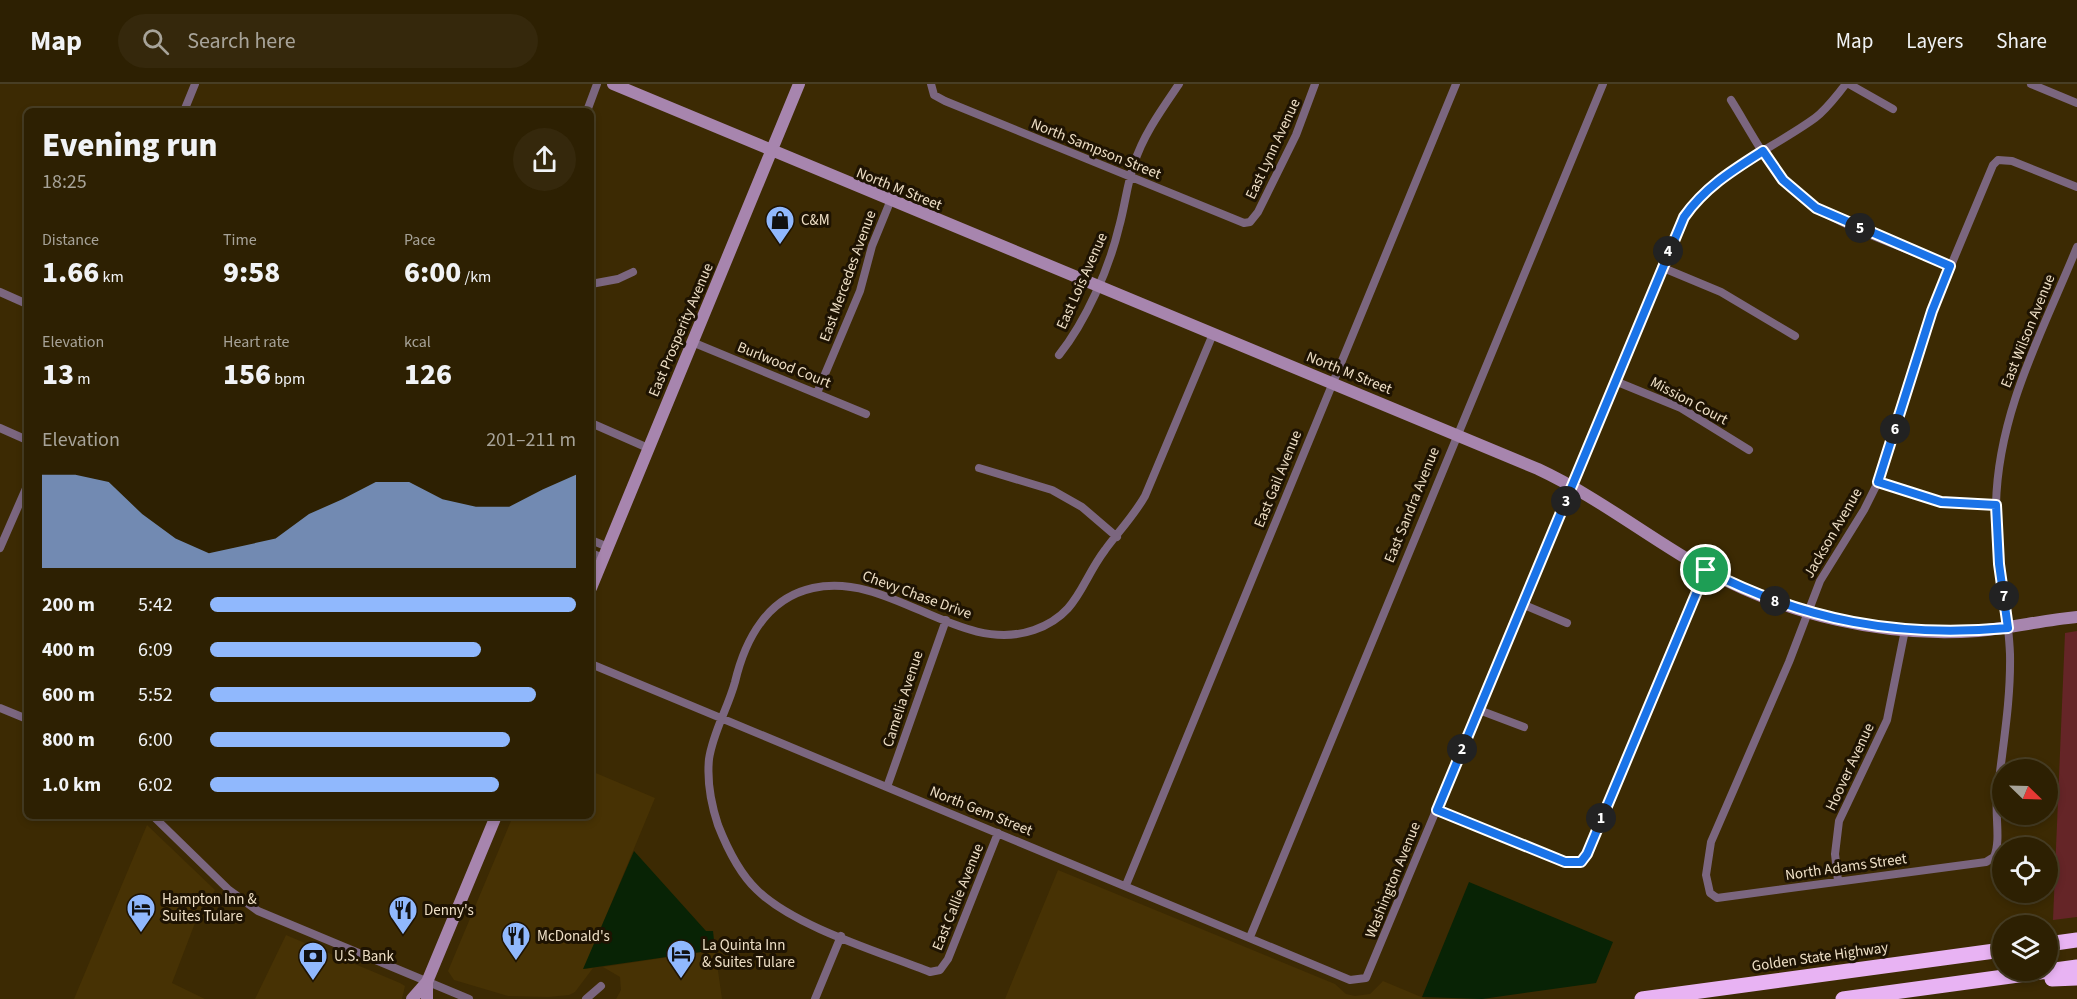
<!DOCTYPE html>
<html lang="en">
<head>
<meta charset="utf-8">
<style>
	body { margin:0; font-family:"Source Sans 3",sans-serif; background:#35280c; color:#f1f3f6; height:100vh; display:flex; flex-direction:column; font-size:22px; white-space:nowrap }
	* { box-sizing:border-box; margin:0 }
	p { font-size:20px; color:#a7a399 }
	.icon { flex:none; width:33px; height:33px; fill:none; stroke:currentColor; stroke-width:2; stroke-linecap:round; stroke-linejoin:round }
	.map { position:relative; flex:1; overflow:hidden }
	.sheet { position:absolute; left:24px; top:24px; width:570px; height:711px; display:flex; flex-direction:column; background:#2d2002; border-radius:9px; box-shadow:0 3px 9px #0003,0 0 0 2px #483e24 }
	.sheet>* { flex:none }
	.needle { width:39px; rotate:113deg }
	.fabs { position:absolute; left:1992px; top:675px; display:grid; gap:12px }
	.fabs a { display:grid; place-items:center; width:66px; height:66px; border-radius:50%; background:#2d2002; box-shadow:0 3px 9px #0003,0 0 0 2px #483e24; font-size:30px }
	.pin { position:absolute; display:grid; place-items:center; width:51px; height:51px; color:#fff; margin:-26px; border:3px solid #fff; border-radius:50%; box-shadow:0 2px 6px #0007 }
	.km { position:absolute; width:30px; height:30px; margin:-15px; border-radius:50%; background:#222; color:#fff; font-size:16px; line-height:30px; text-align:center }
	.round { display:grid; place-items:center; flex:none; width:63px; height:63px; border-radius:32px; background:#35280c }
	.headline { display:flex; align-items:center; justify-content:space-between; height:102px; padding:0 18px }
	h1 { font-size:33px; font-weight:800; line-height:45px }
	.metrics { display:grid; grid-template-columns:repeat(3,1fr); gap:9px; height:102px; padding:6px 18px }
	.metrics div { display:grid; align-content:center }
	.metrics b { font-size:30px; font-weight:800 }
	.metrics small { font-size:16px; font-weight:400 }
	.metrics p { font-size:16px }
	.chart { height:168px; padding:12px 18px }
	.chart p { display:flex; justify-content:space-between }
	.chart svg { width:100%; height:108px; margin-top:6px; fill:#90b8fd; opacity:.7 }
	ul { padding:0 18px; list-style:none; font-size:20px }
	li { display:grid; grid-template-columns:96px 72px 1fr; align-items:center; height:45px }
	li i { height:15px; border-radius:8px; background:#90b8fd }
	header { display:flex; align-items:center; gap:36px; box-sizing:border-box; height:84px; padding:0 30px; background:#2d2002; border-bottom:2px solid #483e24 }
	header strong { font-size:28px }
	nav { display:flex; gap:33px; margin-inline-start:auto; font-size:21px }
	.search { width:420px; height:54px; background:#35280c; display:flex; align-items:center; gap:15px; box-sizing:border-box; padding:0 21px; border-radius:33px; color:#a7a399; font-size:22px }
	.map>svg:first-child { display:block }
</style>
</head>
<body>
<header>
<strong>Map</strong>
<div class="search"><svg class="icon" aria-label="search" viewBox="0 0 24 24"><circle cx="10" cy="10" r="6"/><path d="M15 15l6 6"/></svg>Search here</div>
<nav><a>Map</a><a>Layers</a><a>Share</a></nav>
</header>
<div class="map">
<svg width="2077" height="915" viewBox="0 0 2077 915">
	<rect width="100%" height="100%" fill="#3c2a03"/>
	<!-- built -->
	<path fill="#473204" d="M591,687L655,714L584,885L593,884L575,908L569,911L548,913L508,912L454,896L448,887L513,732H591Z
		M147,741L215,806L195,839L172,899L205,915H74Z
		M1058,786L1335,900L1346,910L1355,912L1370,910L1383,897L1426,915H1005Z
		M286,851L400,899L405,902L402,915H255Z
		M715,866L722,915H616L621,906L620,893L603,883Z"/>
	<!-- green -->
	<path fill="#652527" d="M2077,547V833L2053,836L2065,549Z"/>
	<!-- water -->
	<path fill="#082305" d="M634,767L706,847H713L715,866L583,885Z
		M1469,798L1613,858L1596,899L1482,915L1422,913Z"/>
	<g fill="none" stroke-linecap="round" stroke-linejoin="round">
		<!-- street -->
		<path stroke="#7b667f" stroke-width="8" d="M931,0L934,11L945,17L1244,139L1250,138L1258,128L1296,51L1315,0
			M1849,0L1893,25
			M2031,0L2077,19
			M1731,16C1748,43 1763,73 1784,97C1817,137 1901,162 1950,182
			M184,27L195,0
			M587,27L597,0
			M2077,103L2012,77L1998,76L1993,81L1932,227L1878,398L1864,426L1820,497L1789,578L1711,758L1706,791L1710,809L1717,814L1986,778L1994,773C2001,757 1995,732 1997,714C2002,665 2011,619 2010,570C2008,520 1995,471 1996,421C1998,327 2043,247 2077,163
			M1661,183L1721,208L1795,252
			M591,200L618,195L633,188
			M0,208L27,220
			M692,258L866,330
			M1059,271C1086,237 1109,185 1119,143C1125,122 1127,100 1134,80C1143,51 1162,25 1179,0
			M1615,297L1681,324L1749,366
			M817,309L860,207L872,162L890,118
			M591,339L648,364
			M0,344L27,356
			M979,384L1052,406L1082,423L1117,453
			M1878,398L1941,418L1996,421
			M591,456L608,463
			M0,464L27,402
			M591,469L603,474
			M1522,520L1567,539
			M591,580L1350,896L1366,894L1684,133C1716,86 1771,66 1815,34C1827,25 1836,12 1846,0
			M0,624L27,635
			M1479,626L1524,643
			M887,703L946,536
			M1437,726L1565,778H1581L1587,770L1706,486
			M153,732L229,806L258,827L469,915
			M998,749L948,875L940,886L930,888C880,868 795,843 757,806C739,789 727,764 718,741C711,720 707,696 709,675C713,648 728,624 735,598C745,556 767,514 813,504C891,487 959,572 1034,546C1079,530 1080,499 1105,466C1118,448 1133,433 1145,412L1213,250
			M1838,797L1835,770L1839,737L1887,636L1905,546
			M1126,801L1456,0
			M1250,853L1603,0
			M586,915L601,902
			M815,915L841,852"/>
		<!-- secondary -->
		<path stroke="#a785ae" stroke-width="12" d="M613,0L1538,385C1598,413 1649,454 1706,486C1788,531 1884,554 1978,547C2011,544 2044,536 2077,533
			M591,504L799,0
			M412,915L427,898
			M427,915V898L496,732"/>
		<!-- highway -->
		<path stroke="#e8b3f3" stroke-width="15" d="M2048,860L2077,856
			M2052,895L2077,894
			M1642,915L2002,866
			M1843,915L2077,883"/>
	</g>
	<g fill="none" stroke-linecap="round" stroke-linejoin="round">
		<!-- route casing -->
		<g stroke="#fff" stroke-width="12">
			<path id="route" d="M1763,67L1783,96L1816,124L1950,182L1932,227L1878,398L1941,418L1996,421L1999,480L2008,544C1898,554 1805,537 1706,486L1587,770L1581,778H1565L1437,726L1684,133C1705,103 1733,86 1763,67Z"/>
		</g>
		<!-- route -->
		<use href="#route" stroke="#1a73e8" stroke-width="8"/>
	</g>
	<!-- icons -->
	<defs>
		<g id="shop-pin" transform="scale(1.5)"><path d="M0 17L-7.5 6A9.5 9.5 0 1 1 7.5 6Z" fill="#90b8fd" stroke="#1e1302"/><path d="M-5-2.5h2.3a2.7 3.5 0 0 1 5.4 0H5L5.5 6h-11ZM-1.5-2.5h3a1.5 2.3 0 0 0-3 0Z" fill="#111"/></g>
		<g id="hotel-pin" transform="scale(1.5)"><path d="M0 17L-7.5 6A9.5 9.5 0 1 1 7.5 6Z" fill="#90b8fd" stroke="#1e1302"/><path d="M-6-4.5h1.5V1H6V5H4.5V3h-9V5H-6ZM-4 0a1.8 1.8 0 1 1 3.6 0ZM.5 0V-2.5h3Q6-2.5 6 0Z" fill="#111"/></g>
		<g id="restaurant-pin" transform="scale(1.5)"><path d="M0 17L-7.5 6A9.5 9.5 0 1 1 7.5 6Z" fill="#90b8fd" stroke="#1e1302"/><path d="M-5-6h1v4h1v-4h1v4h1v-4h1v5L-1.5 .5V6h-2V.5L-5-1ZM5-6V6H3V1.5H1.5Q1.5-4 5-6Z" fill="#111"/></g>
		<g id="bank-pin" transform="scale(1.5)"><path d="M0 17L-7.5 6A9.5 9.5 0 1 1 7.5 6Z" fill="#90b8fd" stroke="#1e1302"/><path d="M-6-4H6V4H-6ZM0-2.3a2.3 2.3 0 1 0 0 4.6a2.3 2.3 0 1 0 0-4.6Z" fill="#111"/></g>
	</defs>
	<g fill-rule="evenodd">
		<use href="#shop-pin" x="780" y="136"/>
		<use href="#hotel-pin" x="141" y="824"/>
		<use href="#restaurant-pin" x="403" y="826"/>
		<use href="#restaurant-pin" x="516" y="852"/>
		<use href="#hotel-pin" x="681" y="870"/>
		<use href="#bank-pin" x="313" y="872"/>
	</g>
	<g text-anchor="middle" dominant-baseline="central" stroke-width="6" stroke-linejoin="round" paint-order="stroke">
		<!-- street labels -->
		<g font-size="15" fill="#eedfc6" stroke="#1e1302">
			<text transform="translate(1096 65) rotate(22)">North Sampson Street</text>
			<text transform="translate(1273 65) rotate(-65)">East Lynn Avenue</text>
			<text transform="translate(899 105) rotate(22)">North M Street</text>
			<text transform="translate(848 192) rotate(-70)">East Mercedes Avenue</text>
			<text transform="translate(1082 197) rotate(-66)">East Lois Avenue</text>
			<text transform="translate(681 246) rotate(-67)">East Prosperity Avenue</text>
			<text transform="translate(2028 247) rotate(-68)">East Wilson Avenue</text>
			<text transform="translate(784 281) rotate(22)">Burlwood Court</text>
			<text transform="translate(1349 289) rotate(22)">North M Street</text>
			<text transform="translate(1689 317) rotate(28)">Mission Court</text>
			<text transform="translate(1278 395) rotate(-68)">East Gail Avenue</text>
			<text transform="translate(1412 421) rotate(-68)">East Sandra Avenue</text>
			<text transform="translate(1833 449) rotate(-60)">Jackson Avenue</text>
			<text transform="translate(917 511) rotate(20)">Chevy Chase Drive</text>
			<text transform="translate(903 615) rotate(-72)">Camelia Avenue</text>
			<text transform="translate(1850 683) rotate(-65)">Hoover Avenue</text>
			<text transform="translate(981 727) rotate(22)">North Gem Street</text>
			<text transform="translate(1846 783) rotate(-8)">North Adams Street</text>
			<text transform="translate(1393 796) rotate(-68)">Washington Avenue</text>
			<text transform="translate(958 813) rotate(-68)">East Callie Avenue</text>
			<text transform="translate(1820 873) rotate(-8)">Golden State Highway</text>
		</g>
		<!-- poi labels -->
		<g font-size="15" fill="#eedfc6" stroke="#1e1302" text-anchor="start">
			<text x="801" y="136">C&amp;M</text>
			<text x="162" y="815">Hampton Inn &amp;<tspan x="162" dy="17">Suites Tulare</tspan></text>
			<text x="424" y="826">Denny's</text>
			<text x="537" y="852">McDonald's</text>
			<text x="702" y="861">La Quinta Inn<tspan x="702" dy="17">&amp; Suites Tulare</tspan></text>
			<text x="334" y="872">U.S. Bank</text>
		</g>
	</g>
</svg>
<div class="fabs">
<a><svg class="needle" viewBox="-14 -14 28 28"><path d="M0-13l5 13h-10z" fill="#e53935"/><path d="M0 13l5-13h-10z" fill="#a7a399"/></svg></a>
<a><svg class="icon" aria-label="locate" viewBox="0 0 24 24"><circle cx="12" cy="12" r="6"/><path d="M12 2v4M12 18v4M2 12h4M18 12h4"/></svg></a>
<a><svg class="icon" aria-label="layers" viewBox="0 0 24 24"><path d="M12 4l9 5-9 5-9-5zM3 14l9 5 9-5"/></svg></a>
</div>
<div class="pin" style="left:1706px;top:486px;background:#1e9e55"><svg class="icon" aria-label="arrive" viewBox="0 0 24 24"><path d="M6 21V4h12l-3 4 3 4H6"/></svg></div>
<b class="km" style="left:1601px;top:734px">1</b>
<b class="km" style="left:1462px;top:665px">2</b>
<b class="km" style="left:1566px;top:417px">3</b>
<b class="km" style="left:1668px;top:167px">4</b>
<b class="km" style="left:1860px;top:144px">5</b>
<b class="km" style="left:1895px;top:345px">6</b>
<b class="km" style="left:2004px;top:512px">7</b>
<b class="km" style="left:1775px;top:517px">8</b>
<section class="sheet">
<div class="headline"><div><h1>Evening run</h1><p>18:25</p></div><a class="round"><svg class="icon" aria-label="share" viewBox="0 0 24 24"><path d="M12 15V3M7 8l5-5 5 5M5 13v7h14v-7"/></svg></a></div>
<div class="metrics">
<div><p>Distance</p><b>1.66<small> km</small></b></div>
<div><p>Time</p><b>9:58</b></div>
<div><p>Pace</p><b>6:00<small> /km</small></b></div>
</div>
<div class="metrics">
<div><p>Elevation</p><b>13<small> m</small></b></div>
<div><p>Heart rate</p><b>156<small> bpm</small></b></div>
<div><p>kcal</p><b>126</b></div>
</div>
<div class="chart"><p><span>Elevation</span>201–211 m</p>
<svg viewBox="0 0 160 44" preserveAspectRatio="none"><path d="M0 44V6L10 6L20 9L30 22L40 32L50 38L60 35L70 32L80 22L90 16L100 9L110 9L120 16L130 19L140 19L150 12L160 6V44z"/></svg>
</div>
<ul>
<li><b>200 m</b>5:42<i style="width:100%"></i></li>
<li><b>400 m</b>6:09<i style="width:74%"></i></li>
<li><b>600 m</b>5:52<i style="width:89%"></i></li>
<li><b>800 m</b>6:00<i style="width:82%"></i></li>
<li><b>1.0 km</b>6:02<i style="width:79%"></i></li>
</ul>
</section>
</div>
</body>
</html>
